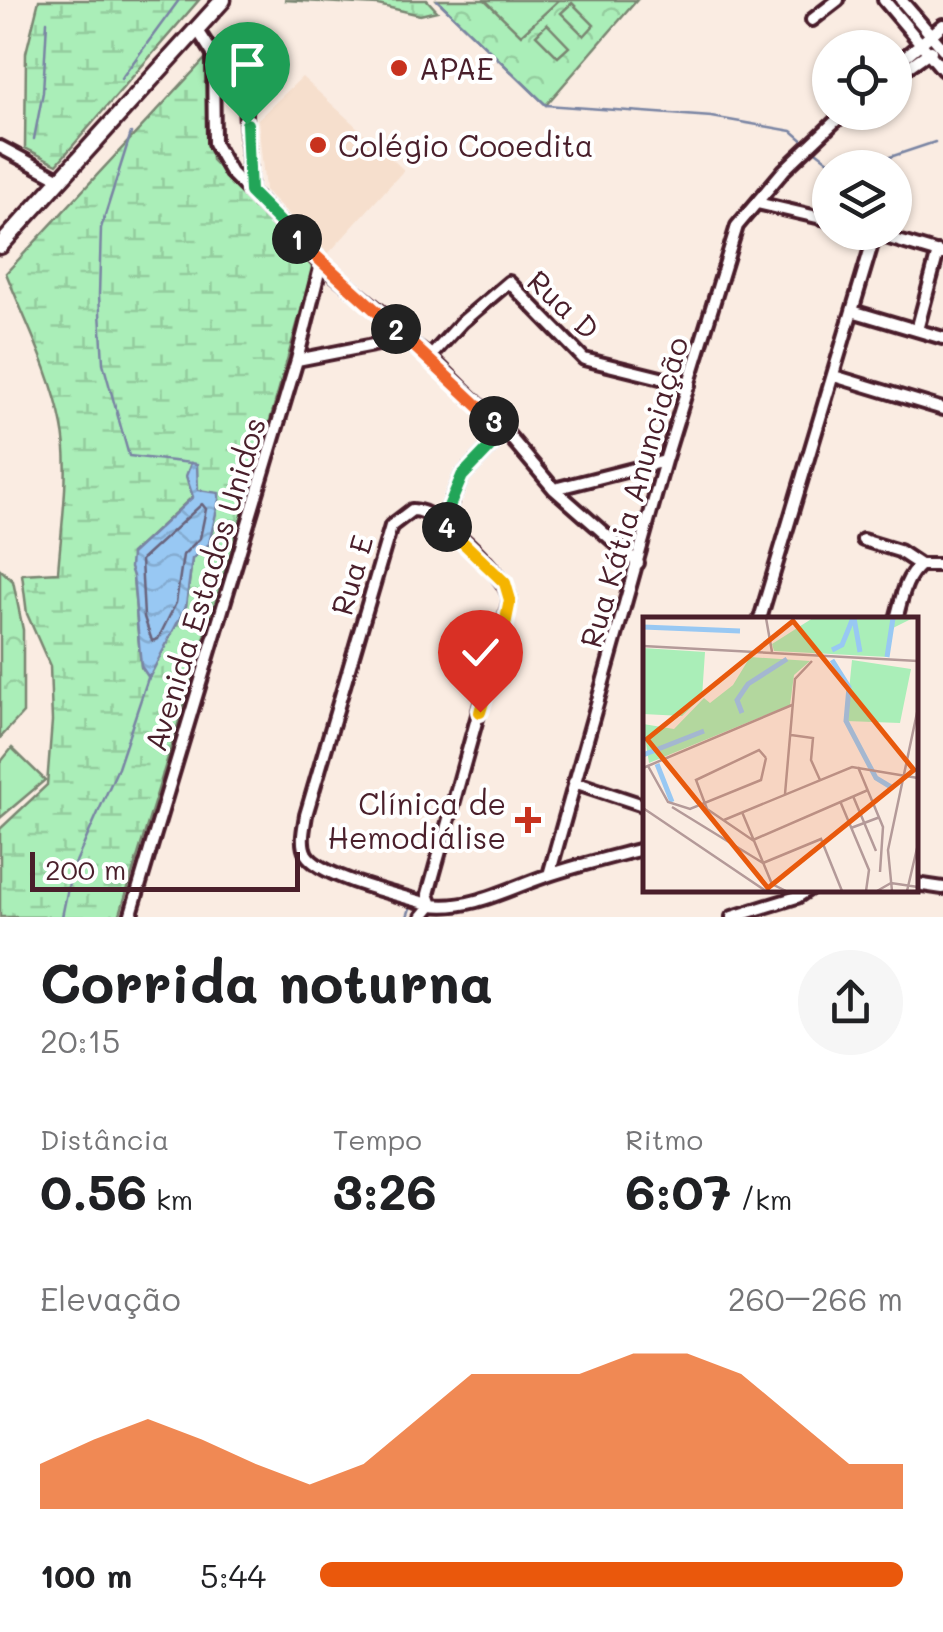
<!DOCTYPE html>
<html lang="pt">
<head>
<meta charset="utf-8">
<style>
	body { margin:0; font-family:Mali,sans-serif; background:#f6f6f6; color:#202124; height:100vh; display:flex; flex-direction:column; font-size:38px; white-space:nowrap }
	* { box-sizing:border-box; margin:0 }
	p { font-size:32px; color:#757577 }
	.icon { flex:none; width:55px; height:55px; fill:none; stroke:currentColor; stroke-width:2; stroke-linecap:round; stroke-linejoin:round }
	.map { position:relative; height:917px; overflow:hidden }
	.panel { display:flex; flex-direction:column; background:#fff; flex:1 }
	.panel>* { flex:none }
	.tools { position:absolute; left:812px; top:30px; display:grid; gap:20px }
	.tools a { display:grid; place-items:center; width:100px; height:100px; border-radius:50%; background:#fff; box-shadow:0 2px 8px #0004; font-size:50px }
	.scale { position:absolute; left:30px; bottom:25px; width:270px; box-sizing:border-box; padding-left:10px; border:5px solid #4a1f2b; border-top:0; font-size:28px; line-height:35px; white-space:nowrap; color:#4a1f2b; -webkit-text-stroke:8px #fff; paint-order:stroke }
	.pin { position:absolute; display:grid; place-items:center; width:85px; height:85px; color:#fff; margin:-102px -42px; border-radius:50% 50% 50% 0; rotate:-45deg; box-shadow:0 0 10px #0007 }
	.pin .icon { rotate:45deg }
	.km { position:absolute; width:50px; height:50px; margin:-25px; border-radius:50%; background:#222; color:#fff; font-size:28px; line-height:50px; text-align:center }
	.round { display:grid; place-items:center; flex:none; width:105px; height:105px; border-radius:52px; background:#f6f6f6 }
	.headline { display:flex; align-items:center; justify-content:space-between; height:170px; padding:0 40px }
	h1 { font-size:55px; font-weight:700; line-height:75px }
	.metrics { display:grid; grid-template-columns:repeat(3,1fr); gap:15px; height:170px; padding:10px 40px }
	.metrics div { display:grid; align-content:center }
	.metrics b { font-size:50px; font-weight:700 }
	.metrics small { font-size:28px; font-weight:400 }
	.metrics p { font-size:28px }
	.chart { height:280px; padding:20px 40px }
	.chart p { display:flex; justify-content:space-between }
	.chart svg { width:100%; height:180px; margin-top:10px; fill:#ea580c; opacity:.7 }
	ul { padding:0 40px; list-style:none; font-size:32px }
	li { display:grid; grid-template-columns:160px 120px 1fr; align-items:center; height:75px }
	li i { height:25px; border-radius:12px; background:#ea580c }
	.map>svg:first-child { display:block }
</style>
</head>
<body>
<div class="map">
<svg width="943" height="917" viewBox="0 0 943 917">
	<defs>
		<pattern id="forest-crowns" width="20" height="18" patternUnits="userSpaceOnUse" patternTransform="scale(2.5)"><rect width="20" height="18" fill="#aaeeb8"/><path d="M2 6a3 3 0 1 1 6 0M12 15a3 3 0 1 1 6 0" fill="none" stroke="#94cc9e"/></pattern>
		<pattern id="wetland-marsh" width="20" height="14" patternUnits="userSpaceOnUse" patternTransform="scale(2.5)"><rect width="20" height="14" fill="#aaeeb8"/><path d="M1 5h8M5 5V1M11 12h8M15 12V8" fill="none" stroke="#94cc9e"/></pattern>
		<pattern id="water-waves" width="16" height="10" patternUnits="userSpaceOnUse" patternTransform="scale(2.5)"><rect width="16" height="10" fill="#98c8f3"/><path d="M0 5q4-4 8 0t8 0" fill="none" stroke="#84abd0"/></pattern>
	</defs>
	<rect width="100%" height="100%" fill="#faece2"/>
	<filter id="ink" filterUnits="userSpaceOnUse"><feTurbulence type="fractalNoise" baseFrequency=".01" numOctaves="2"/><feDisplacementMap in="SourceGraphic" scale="20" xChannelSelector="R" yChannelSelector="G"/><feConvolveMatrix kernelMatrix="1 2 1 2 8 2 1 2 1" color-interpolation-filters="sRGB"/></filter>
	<g filter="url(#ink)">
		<!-- built -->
		<path fill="#f6dfcd" d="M302,77L404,170L328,254L265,190L258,119Z"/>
		<!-- forest -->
		<path fill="url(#forest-crowns)" stroke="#7a8672" stroke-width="2.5" d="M437,0H637L546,105Z
			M0,569L13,581L23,630V713L0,738Z"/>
		<!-- wetland -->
		<path fill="url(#wetland-marsh)" stroke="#7a8672" stroke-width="2.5" fill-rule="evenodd" d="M39,0H199L57,164L25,148L26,53Z
			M284,0H427L437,11L420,15L378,5Z
			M205,59L212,160L289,239L313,268L256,470L119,917H0V829L47,785L52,721L50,666L27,614L22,574L58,572C61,528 71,469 62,426C52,373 26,323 6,273ZM193,496L219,500L214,518L192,559L186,606L141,666L131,554Z"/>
		<!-- pitch -->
		<path fill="#aaeeb8" stroke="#7a8672" stroke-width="2.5" d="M485,0H559L521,35Z
			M572,3L594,25L584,36L561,13Z
			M547,24L569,47L558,57L536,35Z
			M12,748L45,780L0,818V763Z"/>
		<!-- water -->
		<path fill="url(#water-waves)" stroke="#7984a3" stroke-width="2.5" d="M191,463L197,464L198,490L219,493V500L209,544L192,559L186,606L149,678L141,666L133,576L130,568L131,554L193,497L186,476Z"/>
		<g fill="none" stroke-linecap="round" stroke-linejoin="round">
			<!-- shore -->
			<path stroke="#69637b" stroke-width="2.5" d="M202,504L206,509L200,538L183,555L176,603L158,639L152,641L144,617L141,560Z"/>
			<!-- stream -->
			<path stroke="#7984a3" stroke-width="2.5" d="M437,0L546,105L712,117L792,131L806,143
				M121,79L179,0
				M131,133L101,228L99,295L103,363L129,456L191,463
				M34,139L43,92L47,21
				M812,148L834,165L849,168
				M857,168L935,142
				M62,917L71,873L118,768L149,675
				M407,917L411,905"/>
			<!-- street casing -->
			<g stroke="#4a1f2b" stroke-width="18">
				<path id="street" d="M884,0L943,70
					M901,0L943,49
					M812,20L838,0
					M197,29L213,54L233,71L240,84L245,106L250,191
					M213,54L214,143L231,173L321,264L386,316L404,339L430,357L505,431L554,489L638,563
					M895,65L943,25
					M895,76L931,51
					M0,147L60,179
					M757,203L830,220
					M872,233L942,254
					M852,311L943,338
					M917,330L938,252
					M430,357L462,322L509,282L584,359L689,385
					M297,360L404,339
					M834,376L943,409
					M554,489L665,461
					M442,523L462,476L505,431
					M863,540L899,551L920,565
					M760,619L875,234
					M896,619C902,599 904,579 920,565H943
					M574,782L646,806
					M549,875L665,461L737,226L784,170L845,112
					M916,884L943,888
					M432,905L428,894L510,600C506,574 437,508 412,510L391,526L306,815C304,828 300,843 306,854C320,878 404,896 432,905C471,910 510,888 546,876C578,865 612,857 646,848
					M130,917L297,360L321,264
					M422,917L432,905
					M732,917L797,897L809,889"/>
			</g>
			<!-- secondary casing -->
			<g stroke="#4a1f2b" stroke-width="21">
				<path id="secondary" d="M0,246L223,0"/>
			</g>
			<!-- street -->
			<use href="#street" stroke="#fff" stroke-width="10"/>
			<!-- secondary -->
			<use href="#secondary" stroke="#fff" stroke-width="14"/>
		</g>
	</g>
	<g fill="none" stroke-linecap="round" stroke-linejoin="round" filter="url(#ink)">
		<!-- split-1 casing -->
		<g stroke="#fff" stroke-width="20">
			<path id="split-1" d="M247,124L250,192L297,239"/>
		</g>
		<!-- split-2 casing -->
		<g stroke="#fff" stroke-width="20">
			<path id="split-2" d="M297,239L396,329"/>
		</g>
		<!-- split-3 casing -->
		<g stroke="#fff" stroke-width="20">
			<path id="split-3" d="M396,329L494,421"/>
		</g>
		<!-- split-4 casing -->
		<g stroke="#fff" stroke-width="20">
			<path id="split-4" d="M447,527L442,523L462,476L505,431L494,421"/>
		</g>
		<!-- split-5 casing -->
		<g stroke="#fff" stroke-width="20">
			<path id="split-5" d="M447,527L505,583L510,600L503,635"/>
		</g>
		<!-- split-6 casing -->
		<g stroke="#fff" stroke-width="20">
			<path id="split-6" d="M480,712L503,635"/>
		</g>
		<!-- split-1 -->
		<use href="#split-1" stroke="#22a559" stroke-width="12"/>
		<!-- split-2 -->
		<use href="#split-2" stroke="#f0652b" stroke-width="12"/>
		<!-- split-3 -->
		<use href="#split-3" stroke="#f0652b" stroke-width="12"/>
		<!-- split-4 -->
		<use href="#split-4" stroke="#22a559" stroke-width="12"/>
		<!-- split-5 -->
		<use href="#split-5" stroke="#f5b400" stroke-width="12"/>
		<!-- split-6 -->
		<use href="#split-6" stroke="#f5b400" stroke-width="12"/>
	</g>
	<!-- markers -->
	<g fill="#c8321e" stroke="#fff" stroke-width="4">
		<circle cx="399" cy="68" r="10"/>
		<circle cx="318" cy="145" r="10"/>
		<path d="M523 805h10v10h10v10h-10v10h-10v-10h-10v-10h10z"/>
	</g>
	<g text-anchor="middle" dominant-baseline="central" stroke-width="8" stroke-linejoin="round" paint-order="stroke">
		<!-- poi labels -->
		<g font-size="30" fill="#4a1f2b" stroke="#fff" text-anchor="start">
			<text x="419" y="68">APAE</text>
			<text x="338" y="145">Colégio Cooedita</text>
			<text x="506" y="803" text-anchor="end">Clínica de<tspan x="506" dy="34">Hemodiálise</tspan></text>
		</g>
		<!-- street labels -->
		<g font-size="30" fill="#4a1f2b" stroke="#fff">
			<text transform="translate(564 304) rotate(43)">Rua D</text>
			<text transform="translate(633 492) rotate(-74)">Rua Kátia Anunciação</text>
			<text transform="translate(351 575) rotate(-74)">Rua E</text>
			<text transform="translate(204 584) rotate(-73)">Avenida Estados Unidos</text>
		</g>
	</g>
	<!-- overview -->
	<g transform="translate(643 617)">
		<rect width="275" height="275" fill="#faece2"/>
		<path d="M0,31L62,35L59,80L39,99L0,97ZM209,43L268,52L257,106L203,104Z" fill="#aaeeb8"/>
		<path d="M170,1H270L248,12L245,40L131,34L129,27ZM107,40L167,44L151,58L147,88L6,146L0,107L31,112L61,81L67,86L90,68Z" fill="#aaeeb8"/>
		<path fill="none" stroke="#98c8f3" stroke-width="5" d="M211,1L217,35M0,10L97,14M189,33L199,28L210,1M244,40L250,1M189,43L206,70L203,104L233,161L248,170M99,96L94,83L105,67L144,42M0,138L61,114M14,147L29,185"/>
		<path fill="none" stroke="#b49a99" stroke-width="2.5" d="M123,1L129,35M0,29L275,44M148,118L170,121L168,143L177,163M5,149L25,185L47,192L118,163L123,141M215,150L240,210L237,255M0,151L149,88M142,177L152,62L169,44M210,179L233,234M197,184L226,253L223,274M29,190L120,246M0,191L123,274M99,195L129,267L143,274M81,203L209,150L275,161M208,211L237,200M110,223L225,173M111,224L64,192L53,163L116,133L123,141M120,246L178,222L199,274M234,274L248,266L275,270M249,274L245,233L275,91M264,274L275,227"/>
		<path fill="#e8590c" fill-opacity="0.15" stroke="#e8590c" stroke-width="5" d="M150,4L271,153L125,271L4,122Z"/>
		<rect width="275" height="275" fill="none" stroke="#4a1f2b" stroke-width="5"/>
	</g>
</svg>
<div class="tools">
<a><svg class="icon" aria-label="locate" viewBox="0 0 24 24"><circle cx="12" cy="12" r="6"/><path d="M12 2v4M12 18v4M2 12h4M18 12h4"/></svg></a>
<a><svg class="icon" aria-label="layers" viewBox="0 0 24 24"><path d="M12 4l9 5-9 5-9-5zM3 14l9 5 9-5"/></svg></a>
</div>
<div class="scale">200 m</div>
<div class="pin" style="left:247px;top:124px;background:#1e9e55"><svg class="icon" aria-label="arrive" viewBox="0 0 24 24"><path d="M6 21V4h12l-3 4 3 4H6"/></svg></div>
<div class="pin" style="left:480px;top:712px;background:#d93025"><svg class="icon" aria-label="check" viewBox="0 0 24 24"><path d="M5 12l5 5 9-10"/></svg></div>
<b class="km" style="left:297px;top:239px">1</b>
<b class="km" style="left:396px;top:329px">2</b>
<b class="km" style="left:494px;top:421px">3</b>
<b class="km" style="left:447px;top:527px">4</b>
</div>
<section class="panel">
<div class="headline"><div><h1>Corrida noturna</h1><p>20:15</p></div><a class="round"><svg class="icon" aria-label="share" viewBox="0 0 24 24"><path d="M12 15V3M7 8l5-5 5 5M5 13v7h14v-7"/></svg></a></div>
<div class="metrics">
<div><p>Distância</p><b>0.56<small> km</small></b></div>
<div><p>Tempo</p><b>3:26</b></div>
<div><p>Ritmo</p><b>6:07<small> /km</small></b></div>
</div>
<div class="chart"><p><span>Elevação</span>260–266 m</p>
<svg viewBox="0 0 160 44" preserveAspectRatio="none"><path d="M0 44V33L10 27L20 22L30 27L40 33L50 38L60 33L70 22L80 11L90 11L100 11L110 6L120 6L130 11L140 22L150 33L160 33V44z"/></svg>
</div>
<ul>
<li><b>100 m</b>5:44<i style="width:100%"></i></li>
</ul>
</section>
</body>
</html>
